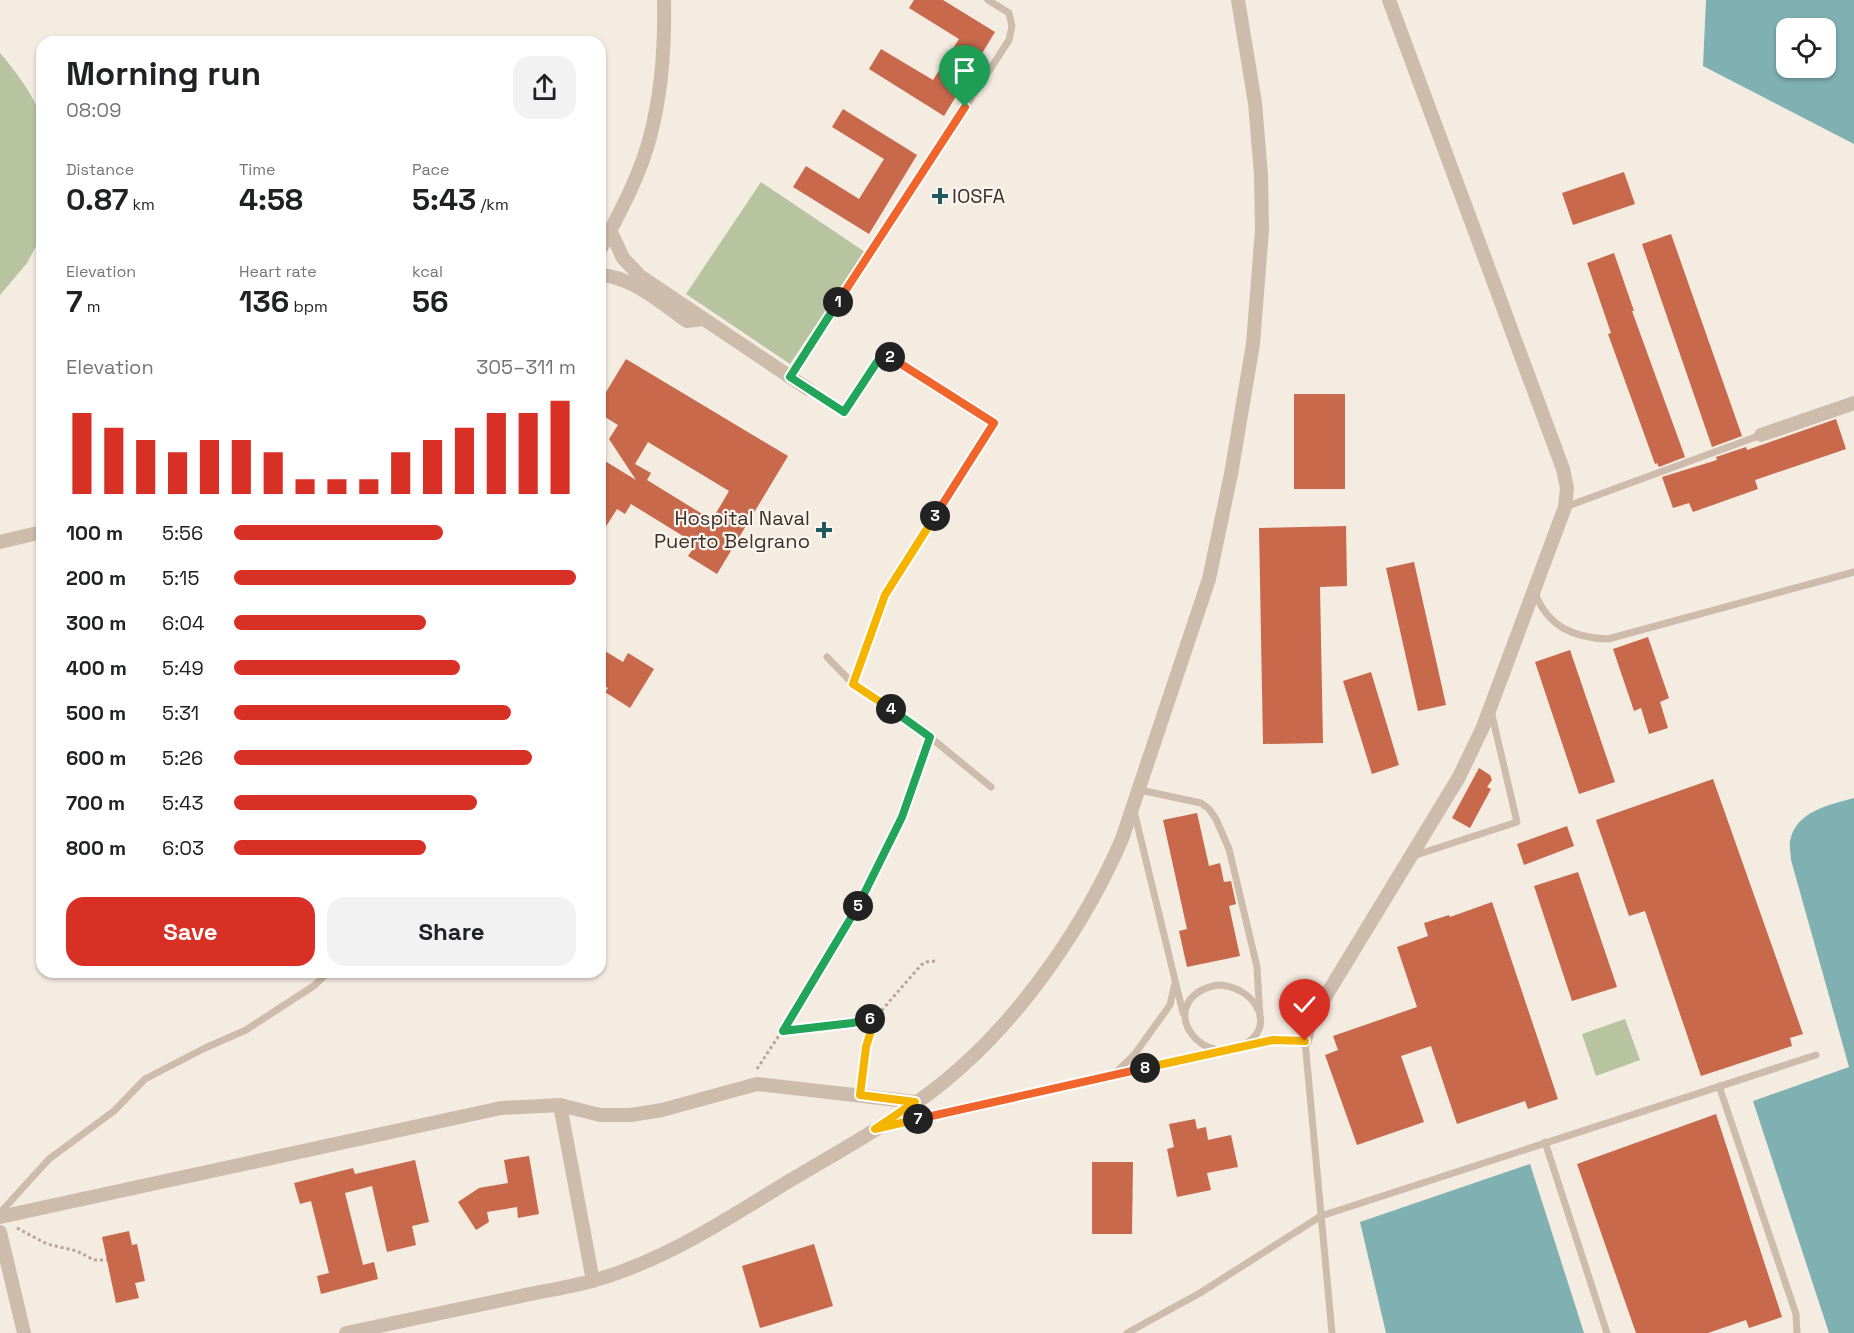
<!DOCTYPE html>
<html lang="en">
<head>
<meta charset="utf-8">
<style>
	body { margin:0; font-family:"Space Grotesk",sans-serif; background:#f2f2f2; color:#202124; height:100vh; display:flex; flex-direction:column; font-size:22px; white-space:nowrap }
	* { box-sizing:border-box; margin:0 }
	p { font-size:20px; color:#757577 }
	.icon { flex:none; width:33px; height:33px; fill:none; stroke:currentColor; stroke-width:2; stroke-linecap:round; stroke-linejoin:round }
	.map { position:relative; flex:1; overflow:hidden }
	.sheet { position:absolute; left:36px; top:36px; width:570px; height:942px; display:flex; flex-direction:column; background:#fff; border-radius:18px; box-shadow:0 2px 4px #0004 }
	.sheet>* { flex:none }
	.controls { position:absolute; left:1776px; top:18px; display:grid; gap:12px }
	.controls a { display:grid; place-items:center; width:60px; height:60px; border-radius:12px; background:#fff; box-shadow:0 2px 4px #0004; font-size:30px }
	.pin { position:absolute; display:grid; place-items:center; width:51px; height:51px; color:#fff; margin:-62px -26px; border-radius:50% 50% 50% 0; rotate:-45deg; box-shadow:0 0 6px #0007 }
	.pin .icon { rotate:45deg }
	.km { position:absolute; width:30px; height:30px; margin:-15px; border-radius:50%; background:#222; color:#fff; font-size:16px; line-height:30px; text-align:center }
	.round { display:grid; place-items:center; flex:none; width:63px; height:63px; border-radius:18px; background:#f2f2f2 }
	.headline { display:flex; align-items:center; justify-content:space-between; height:102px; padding:0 30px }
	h1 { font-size:33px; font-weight:600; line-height:45px }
	.metrics { display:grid; grid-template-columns:repeat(3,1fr); gap:9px; height:102px; padding:6px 30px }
	.metrics div { display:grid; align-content:center }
	.metrics b { font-size:30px; font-weight:600 }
	.metrics small { font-size:16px; font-weight:400 }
	.metrics p { font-size:16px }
	.chart { height:168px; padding:12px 30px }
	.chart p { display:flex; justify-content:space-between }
	.chart svg { width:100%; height:108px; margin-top:6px; stroke:#d93025; stroke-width:6 }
	.action { display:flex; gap:12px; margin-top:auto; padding:12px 30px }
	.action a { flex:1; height:69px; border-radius:18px; background:#d93025; color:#fff; font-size:24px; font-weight:600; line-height:69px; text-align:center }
	.action a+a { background:#f2f2f2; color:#202124 }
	ul { padding:0 30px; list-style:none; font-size:20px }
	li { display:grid; grid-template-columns:96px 72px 1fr; align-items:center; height:45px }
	li i { height:15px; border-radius:8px; background:#d93025 }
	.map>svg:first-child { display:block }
</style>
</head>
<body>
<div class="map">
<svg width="1854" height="1333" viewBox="0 0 1854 1333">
	<rect width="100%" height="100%" fill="#f4ebe1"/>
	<!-- green -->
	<path fill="#b8c4a0" d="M0,53C17,73 34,95 42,120V235L27,263L0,295Z
		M761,182L865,252L790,364L686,294Z
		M1625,1019L1640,1060L1596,1076L1582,1034Z"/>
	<!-- water -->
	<path fill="#7fb0b2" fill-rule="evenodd" d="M1706,0H1854V144L1703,66ZM1786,28H1826V68H1786Z
		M1854,798V1333H1829L1753,1101L1849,1067L1791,860C1791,854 1789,847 1790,841C1796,811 1829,805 1854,798Z
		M1530,1164L1584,1333H1386L1360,1222Z"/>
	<!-- building -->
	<path fill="#c8694b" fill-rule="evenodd" d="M914,0H943L995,32L944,116L869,69L881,49L933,80L959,39L909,8Z
		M843,109L917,155L869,234L793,187L806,166L859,199L884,159L832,127Z
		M1624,172L1635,204L1573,225L1562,193Z
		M1671,234L1742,436L1712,447L1642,244Z
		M1614,253L1634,311H1632L1685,457L1659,467L1657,463L1655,464L1608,334L1611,333L1587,263Z
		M626,359L788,456L717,574L688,556L696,544L631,504L625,514L617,509L600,536V458L636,480L609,439L618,425L600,414V402ZM648,442L729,491L712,520L647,480L651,473L635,464Z
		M1294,394H1345V489H1294Z
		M1836,419L1846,449L1755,480L1758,489L1693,512L1689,503L1673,508L1662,477L1717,460L1716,457L1746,447L1747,450Z
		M1346,526L1347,586L1320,587L1323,743L1263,744L1259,528Z
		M1414,562L1446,705L1418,711L1386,568Z
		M1648,637L1669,698L1660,702L1668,728L1649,734L1641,708L1634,711L1613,649Z
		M600,648L623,662L628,653L654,669L630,708L605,692L608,688L600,683Z
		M1570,650L1615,782L1579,794L1535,662Z
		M1371,672L1399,765L1372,774L1343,681Z
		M1479,768L1490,775L1492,780L1487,787L1491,789L1470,828L1452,818Z
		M1713,779L1803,1034L1790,1038L1792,1046L1701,1076L1645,911L1629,916L1596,820Z
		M1197,813L1209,866L1220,863L1224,882L1231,881L1236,904L1229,906L1240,956L1187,967L1179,931L1187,929L1163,820Z
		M1567,826L1574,846L1524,865L1517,844Z
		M1578,872L1617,987L1572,1001L1534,886Z
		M1492,902L1558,1099L1528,1109L1525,1101L1457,1124L1431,1046L1401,1056L1424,1122L1357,1145L1325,1055L1338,1050L1333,1036L1417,1007L1397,947L1428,936L1424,923L1449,915L1450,917Z
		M1716,1114L1782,1317L1749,1328L1746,1320L1708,1333H1636L1577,1164Z
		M1195,1119L1197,1129L1206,1127L1208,1140L1231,1135L1238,1167L1207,1173L1211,1190L1177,1197L1167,1149L1174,1147L1169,1124Z
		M529,1156L539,1214L518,1218L517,1207L487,1212L489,1222L476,1230L458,1202L479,1188L508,1183L504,1160Z
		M415,1160L429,1222L412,1226L416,1245L387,1252L372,1186L345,1193L363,1265L374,1262L378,1279L321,1294L317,1276L329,1273L311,1201L300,1204L294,1183L353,1168L355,1174Z
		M1092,1162H1133L1132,1234H1092Z
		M129,1231L132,1245L137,1244L145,1281L135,1283L139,1298L116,1303L102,1237Z
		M814,1244L833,1306L760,1328L742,1266Z"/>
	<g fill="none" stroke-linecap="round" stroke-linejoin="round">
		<!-- path -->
		<path stroke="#b9a596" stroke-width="3" stroke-dasharray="3 3" stroke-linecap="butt" d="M784,1031L852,1023L875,1018L921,965L926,962L936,961
			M757,1069L814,982L861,901L902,817L927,747
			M861,1083L866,1047L875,1018
			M17,1228L47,1244L77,1251L94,1260H107"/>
		<!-- lane -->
		<path stroke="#cdbbac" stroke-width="7" d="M790,377L1009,40L1012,26L1009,13L988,0
			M808,389L844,413L883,353L994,424L885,595L853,684L827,657
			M1565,507L1761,435
			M1535,593C1548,627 1574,638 1608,639L1854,572
			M853,684L930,737L991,787
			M1140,790L1201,803L1209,809L1216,819L1229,849L1257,967L1260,1017
			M1134,811L1183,1013
			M1413,856L1517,822L1491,711
			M1217,985C1255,985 1280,1029 1241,1046C1194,1067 1155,998 1217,985Z
			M1241,1046L1273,1040L1305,1041L1332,1333
			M1112,1076L1134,1055L1170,1005L1175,983
			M1719,1086L1796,1314L1797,1333
			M890,1125L1233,1049
			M1545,1142L1607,1333
			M0,1213L49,1159L114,1111L145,1079L205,1048L246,1030L315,985L328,972
			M1127,1333L1200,1293L1321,1216L1816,1055"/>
		<!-- street -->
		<path stroke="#cdbbac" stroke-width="14" d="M610,230L623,258L640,276L808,389
			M600,250C619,214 640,176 650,137C662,92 665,46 664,0
			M600,275C633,277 661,303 687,321L703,319
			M1761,435L1854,403
			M0,542L42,532
			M1305,1041L1310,1022L1459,777L1483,727L1565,507L1567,488L1563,469L1389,0
			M560,1105L593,1281
			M0,1217L501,1108L560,1105L600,1115H631L662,1110L757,1084L915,1102
			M0,1232L24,1333
			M346,1333C401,1321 457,1310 512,1298C538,1292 566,1288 592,1281C661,1262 721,1223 781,1186C839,1151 908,1115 959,1069C1027,1009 1086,922 1122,839L1209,579L1231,474L1253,344L1262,230L1261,175L1255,103L1238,0"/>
	</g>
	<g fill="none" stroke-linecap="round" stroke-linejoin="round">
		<!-- split-1 casing -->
		<g stroke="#fff" stroke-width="12">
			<path id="split-1" d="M838,302L965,107"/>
		</g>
		<!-- split-2 casing -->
		<g stroke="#fff" stroke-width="12">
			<path id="split-2" d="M838,302L790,377L844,412L883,353L890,357"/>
		</g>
		<!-- split-3 casing -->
		<g stroke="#fff" stroke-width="12">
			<path id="split-3" d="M890,357L994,423L935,516"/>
		</g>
		<!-- split-4 casing -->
		<g stroke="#fff" stroke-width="12">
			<path id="split-4" d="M891,709L853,684L885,595L935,516"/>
		</g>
		<!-- split-5 casing -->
		<g stroke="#fff" stroke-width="12">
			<path id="split-5" d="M858,906L902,817L930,737L891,709"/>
		</g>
		<!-- split-6 casing -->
		<g stroke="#fff" stroke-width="12">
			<path id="split-6" d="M858,906L783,1031L852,1023L870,1019"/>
		</g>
		<!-- split-7 casing -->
		<g stroke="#fff" stroke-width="12">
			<path id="split-7" d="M870,1019L875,1018L866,1047L860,1095L915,1102L875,1129L918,1119"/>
		</g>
		<!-- split-8 casing -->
		<g stroke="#fff" stroke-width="12">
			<path id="split-8" d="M918,1119L1145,1068"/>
		</g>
		<!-- split-9 casing -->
		<g stroke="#fff" stroke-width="12">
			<path id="split-9" d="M1145,1068L1273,1040L1305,1041"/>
		</g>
		<!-- split-1 -->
		<use href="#split-1" stroke="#f0652b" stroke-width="8"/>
		<!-- split-2 -->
		<use href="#split-2" stroke="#22a559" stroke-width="8"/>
		<!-- split-3 -->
		<use href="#split-3" stroke="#f0652b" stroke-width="8"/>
		<!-- split-4 -->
		<use href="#split-4" stroke="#f5b400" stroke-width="8"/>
		<!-- split-5 -->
		<use href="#split-5" stroke="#22a559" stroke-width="8"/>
		<!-- split-6 -->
		<use href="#split-6" stroke="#22a559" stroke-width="8"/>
		<!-- split-7 -->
		<use href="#split-7" stroke="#f5b400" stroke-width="8"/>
		<!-- split-8 -->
		<use href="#split-8" stroke="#f0652b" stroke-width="8"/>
		<!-- split-9 -->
		<use href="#split-9" stroke="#f5b400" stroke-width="8"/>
	</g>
	<!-- markers -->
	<g fill="#1f5a5e" stroke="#fbf5ee" stroke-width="2">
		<path d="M937 187h6v6h6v6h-6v6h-6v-6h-6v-6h6z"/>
		<path d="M821 521h6v6h6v6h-6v6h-6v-6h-6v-6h6z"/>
	</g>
	<g text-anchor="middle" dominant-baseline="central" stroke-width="4.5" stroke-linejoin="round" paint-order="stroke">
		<!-- poi labels -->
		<g font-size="20" fill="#3b302b" stroke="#fbf5ee" text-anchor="start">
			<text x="952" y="196">IOSFA</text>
			<text x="810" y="518" text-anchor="end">Hospital Naval<tspan x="810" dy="23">Puerto Belgrano</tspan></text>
		</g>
	</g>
</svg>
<div class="controls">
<a><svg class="icon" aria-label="locate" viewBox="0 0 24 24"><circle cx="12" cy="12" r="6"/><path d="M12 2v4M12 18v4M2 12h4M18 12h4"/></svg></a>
</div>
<div class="pin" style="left:965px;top:107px;background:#1e9e55"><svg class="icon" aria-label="arrive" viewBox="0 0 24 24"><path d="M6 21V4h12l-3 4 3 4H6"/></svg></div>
<div class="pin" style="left:1305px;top:1041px;background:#d93025"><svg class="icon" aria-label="check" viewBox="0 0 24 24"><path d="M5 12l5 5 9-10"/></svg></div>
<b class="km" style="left:838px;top:302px">1</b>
<b class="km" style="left:890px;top:357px">2</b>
<b class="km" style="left:935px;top:516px">3</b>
<b class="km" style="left:891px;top:709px">4</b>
<b class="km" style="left:858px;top:906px">5</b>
<b class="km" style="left:870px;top:1019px">6</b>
<b class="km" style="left:918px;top:1119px">7</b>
<b class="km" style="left:1145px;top:1068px">8</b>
<section class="sheet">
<div class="headline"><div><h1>Morning run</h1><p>08:09</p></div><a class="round"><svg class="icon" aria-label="share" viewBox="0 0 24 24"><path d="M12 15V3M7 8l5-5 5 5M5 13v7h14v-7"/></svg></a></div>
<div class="metrics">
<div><p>Distance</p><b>0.87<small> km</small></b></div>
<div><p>Time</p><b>4:58</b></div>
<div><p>Pace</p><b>5:43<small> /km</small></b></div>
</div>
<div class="metrics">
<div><p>Elevation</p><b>7<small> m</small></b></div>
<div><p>Heart rate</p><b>136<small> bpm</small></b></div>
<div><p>kcal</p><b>56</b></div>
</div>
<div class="chart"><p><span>Elevation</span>305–311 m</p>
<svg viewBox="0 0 160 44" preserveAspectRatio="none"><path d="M5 44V11M15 44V17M25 44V22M35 44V27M45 44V22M55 44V22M65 44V27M75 44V38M85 44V38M95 44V38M105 44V27M115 44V22M125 44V17M135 44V11M145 44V11M155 44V6"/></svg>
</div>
<ul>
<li><b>100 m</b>5:56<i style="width:61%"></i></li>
<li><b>200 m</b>5:15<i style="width:100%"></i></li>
<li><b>300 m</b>6:04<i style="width:56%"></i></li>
<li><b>400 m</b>5:49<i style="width:66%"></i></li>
<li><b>500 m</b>5:31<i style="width:81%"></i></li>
<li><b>600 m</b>5:26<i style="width:87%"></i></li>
<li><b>700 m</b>5:43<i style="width:71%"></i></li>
<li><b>800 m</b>6:03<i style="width:56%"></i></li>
</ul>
<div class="action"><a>Save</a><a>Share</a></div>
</section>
</div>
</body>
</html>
